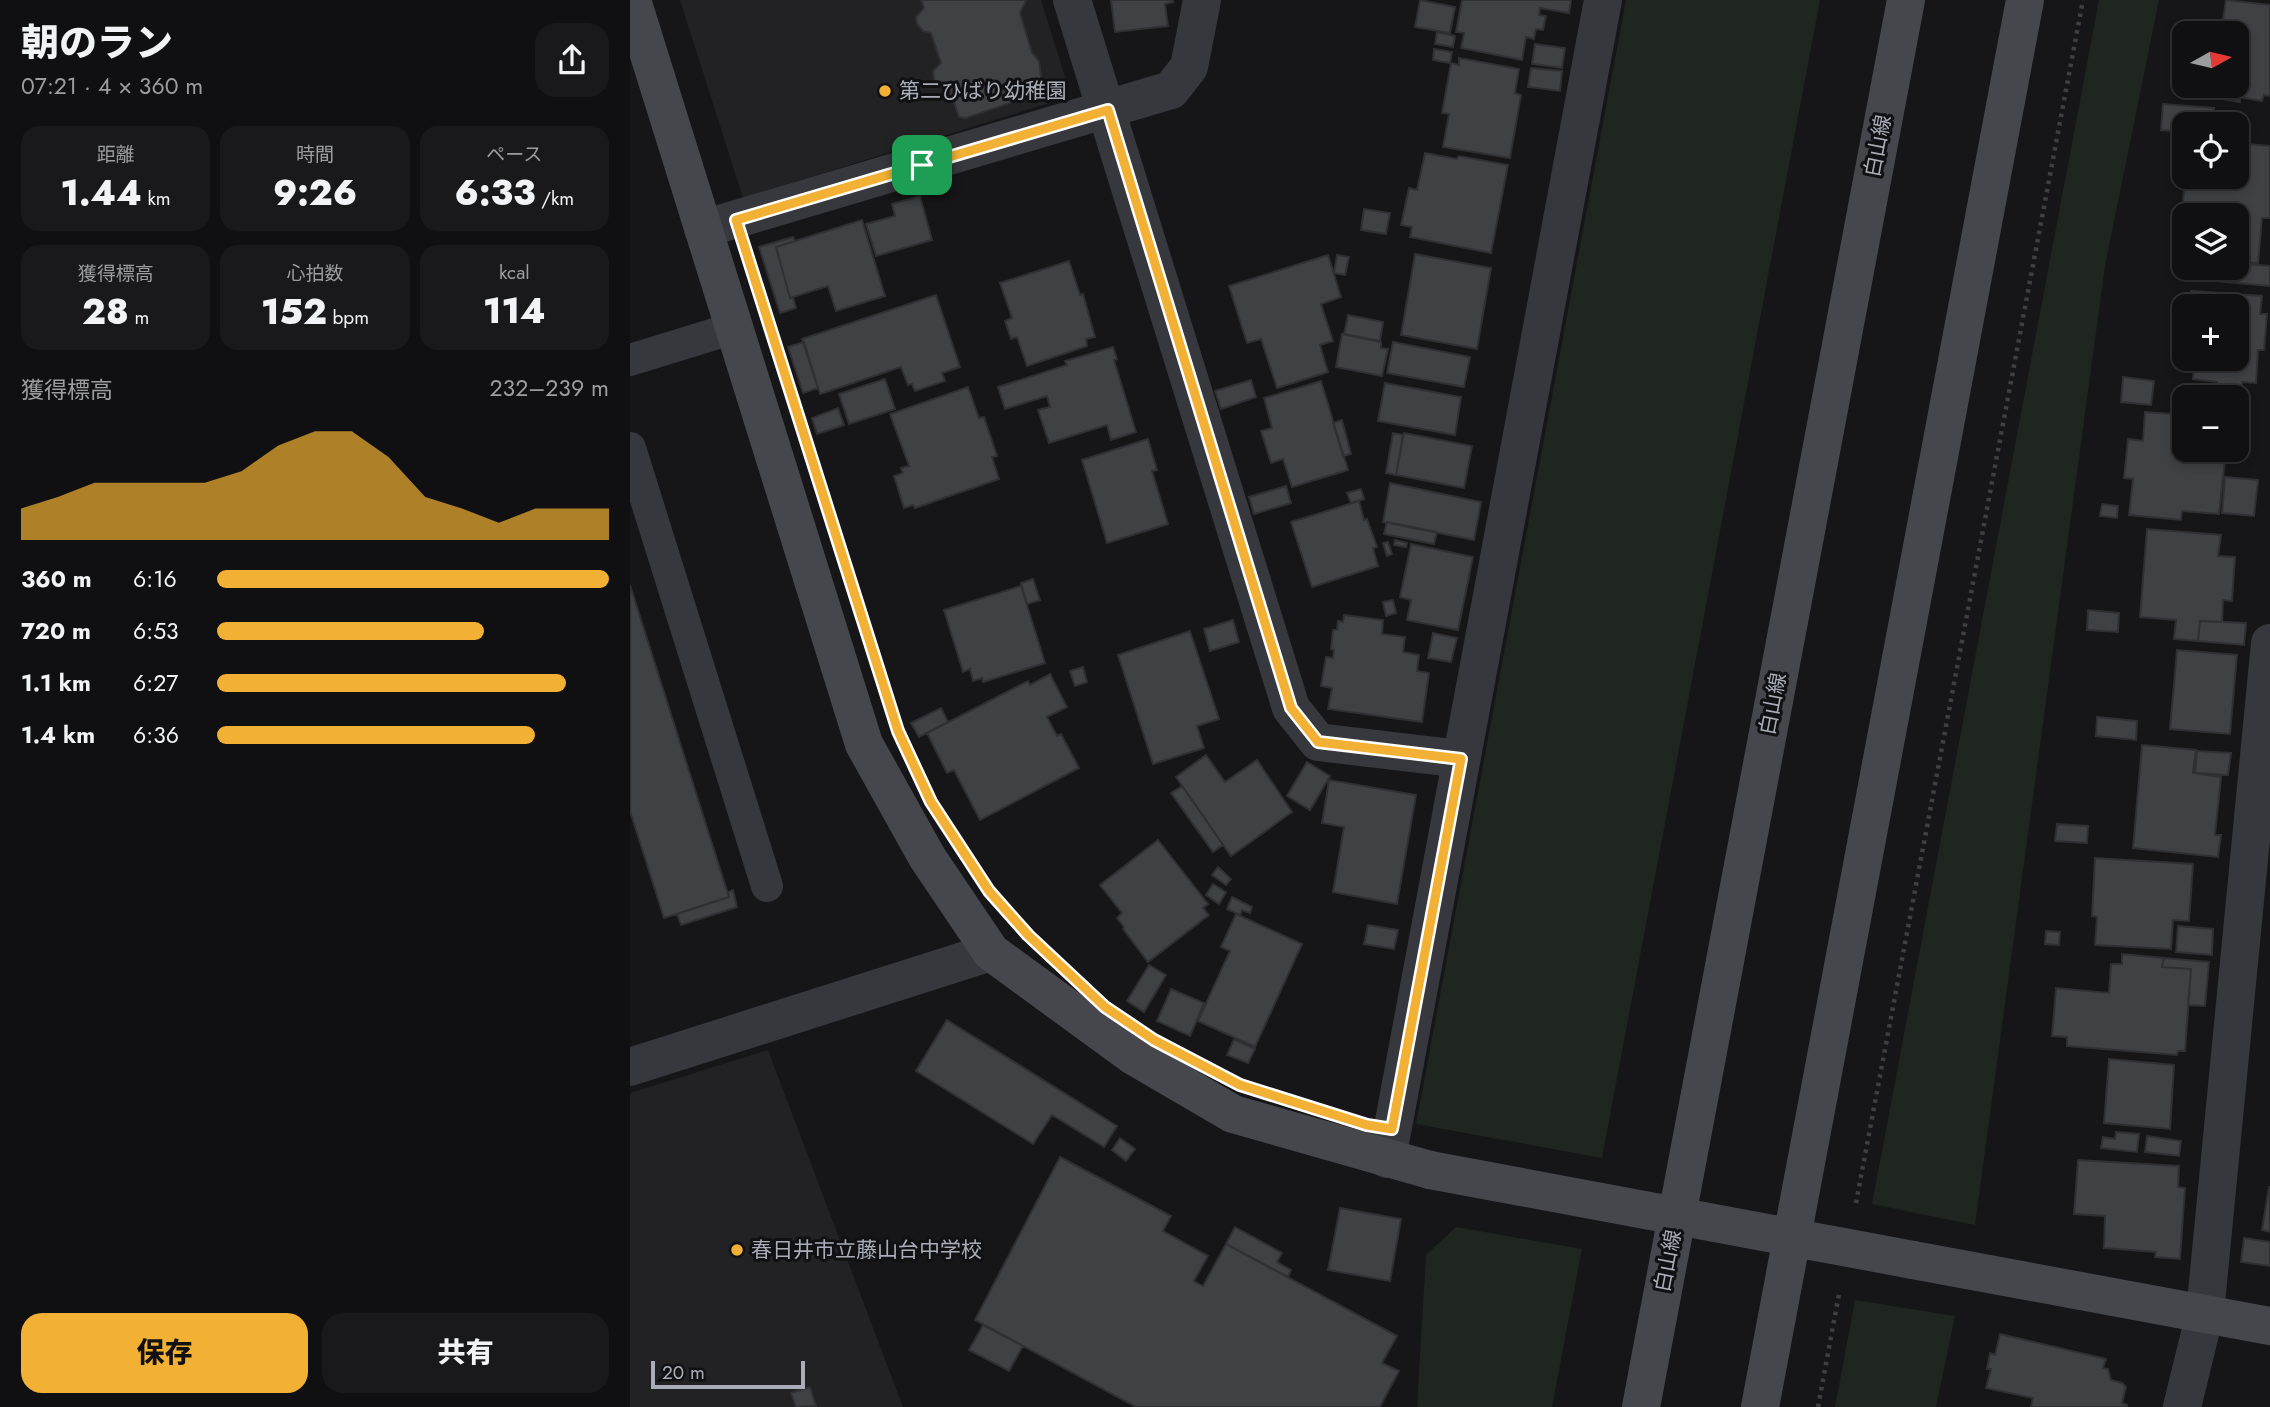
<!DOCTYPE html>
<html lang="ja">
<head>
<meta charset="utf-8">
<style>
	body { margin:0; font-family:Jost,"Noto Sans JP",sans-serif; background:#19191b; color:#f1f3f6; height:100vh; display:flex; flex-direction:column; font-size:26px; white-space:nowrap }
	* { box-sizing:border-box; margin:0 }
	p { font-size:23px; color:#9c9d9f }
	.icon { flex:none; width:38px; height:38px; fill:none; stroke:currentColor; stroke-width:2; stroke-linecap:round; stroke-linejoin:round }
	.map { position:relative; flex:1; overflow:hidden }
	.panel { display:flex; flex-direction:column; background:#101012; width:630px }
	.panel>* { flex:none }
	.needle { width:46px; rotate:82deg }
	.tools { position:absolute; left:1542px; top:21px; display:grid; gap:14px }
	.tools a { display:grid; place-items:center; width:77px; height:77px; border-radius:14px; background:#101012; box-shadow:0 4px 10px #0003,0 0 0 2px #303032; font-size:35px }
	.scale { position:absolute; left:21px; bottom:18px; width:154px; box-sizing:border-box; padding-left:7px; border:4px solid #a8adb8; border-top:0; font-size:19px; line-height:24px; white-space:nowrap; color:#a8adb8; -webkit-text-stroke:5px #111113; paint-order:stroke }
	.pin { position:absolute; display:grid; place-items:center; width:60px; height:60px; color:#fff; margin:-30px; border-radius:14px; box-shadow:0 4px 10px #0006 }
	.round { display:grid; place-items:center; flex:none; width:74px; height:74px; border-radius:21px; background:#19191b }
	.head { display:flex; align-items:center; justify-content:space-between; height:119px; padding:0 21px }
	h1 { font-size:38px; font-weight:800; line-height:52px }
	.metrics { display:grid; grid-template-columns:repeat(3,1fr); gap:10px; height:119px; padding:7px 21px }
	.metrics div { display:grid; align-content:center; border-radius:18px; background:#19191b; text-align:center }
	.metrics b { font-size:35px; font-weight:800 }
	.metrics small { font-size:19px; font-weight:400 }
	.metrics p { font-size:19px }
	.chart { height:196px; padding:14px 21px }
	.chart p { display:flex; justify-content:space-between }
	.chart svg { width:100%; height:126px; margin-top:7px; fill:#f2b134; opacity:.7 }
	.action { display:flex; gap:14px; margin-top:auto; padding:14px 21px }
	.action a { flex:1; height:80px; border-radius:21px; background:#f2b134; color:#111; font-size:28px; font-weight:800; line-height:80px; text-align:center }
	.action a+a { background:#19191b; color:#f1f3f6 }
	ul { padding:0 21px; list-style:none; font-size:23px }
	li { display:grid; grid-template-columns:112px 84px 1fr; align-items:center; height:52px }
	li i { height:18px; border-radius:9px; background:#f2b134 }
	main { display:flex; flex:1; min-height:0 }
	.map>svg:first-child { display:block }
</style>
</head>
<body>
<main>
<section class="panel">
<div class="head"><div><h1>朝のラン</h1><p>07:21 · 4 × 360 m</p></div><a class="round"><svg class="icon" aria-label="share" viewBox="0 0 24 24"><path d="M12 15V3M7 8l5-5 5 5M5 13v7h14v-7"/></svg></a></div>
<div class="metrics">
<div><p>距離</p><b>1.44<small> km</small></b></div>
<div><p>時間</p><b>9:26</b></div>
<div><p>ペース</p><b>6:33<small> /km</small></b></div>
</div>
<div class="metrics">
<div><p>獲得標高</p><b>28<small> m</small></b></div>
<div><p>心拍数</p><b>152<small> bpm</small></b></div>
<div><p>kcal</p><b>114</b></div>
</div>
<div class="chart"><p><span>獲得標高</span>232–239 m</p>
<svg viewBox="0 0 160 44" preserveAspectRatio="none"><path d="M0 44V33L10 29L20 24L30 24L40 24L50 24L60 20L70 11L80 6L90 6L100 15L110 29L120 33L130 38L140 33L150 33L160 33V44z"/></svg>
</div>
<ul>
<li><b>360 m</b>6:16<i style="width:100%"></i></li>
<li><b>720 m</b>6:53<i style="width:68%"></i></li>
<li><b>1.1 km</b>6:27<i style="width:89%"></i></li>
<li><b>1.4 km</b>6:36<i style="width:81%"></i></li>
</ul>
<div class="action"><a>保存</a><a>共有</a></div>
</section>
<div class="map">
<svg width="1640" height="1407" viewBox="0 0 1640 1407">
	<rect width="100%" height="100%" fill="#161618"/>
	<!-- built -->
	<path fill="#222225" d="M50,0H411L436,80L426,101L113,198Z
		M138,1050L273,1407H0V1093Z"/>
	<!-- green -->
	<path fill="#1e261f" d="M996,0H1190L972,1158L786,1124Z
		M1469,0H1529L1475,266L1345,1225L1242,1204Z
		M826,1227L952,1249L922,1407H787L796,1255Z
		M1225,1300L1325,1316L1306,1407H1205Z"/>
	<!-- building -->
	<path fill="#404145" stroke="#303034" stroke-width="2" d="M291,0H396L390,13L402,53L409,61L412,86L409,93L336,118L329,117L319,88L309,86L304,80L303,71L311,63L301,33L293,31L287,24L286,17L294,8Z
		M481,0H542L543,2L535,4L538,26L485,32Z
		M790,0L825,7L820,33L785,27Z
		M832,0H941L939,13L910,8L909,15L916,16L913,30L906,29L904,39L896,37L892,60L831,48L834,33L826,32Z
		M1596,0L1640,5V96L1634,95L1632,101L1610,97V102L1569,95L1571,86H1606V33H1591Z
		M807,32L825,36L823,47L805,44Z
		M905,44L935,48L932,68L902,64Z
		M804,49L822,52L820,63L803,60Z
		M829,58L889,69L885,93L891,95L880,158L813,147L819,114L812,113L821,63L829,65Z
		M901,68L932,71L930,91L898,87Z
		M1533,104L1584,108L1583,124H1554V132L1531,130Z
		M1606,143L1640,146V218H1632L1628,263L1606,261V215H1554V257L1549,256L1555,177H1606Z
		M795,153L827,159L829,156L878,165L861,253L780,237L782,227L771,225L779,188L787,190Z
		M290,196L302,240L246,256L236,224L265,216L262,204Z
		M734,209L760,213L756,234L731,230Z
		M232,220L255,296L206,311L198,286L160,298L146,247Z
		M163,237L165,241L146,247L160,298L163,297L166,308L150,313L129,247Z
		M785,254L861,268L847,349L771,335Z
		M698,255L711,297L691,304L703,341L690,345L698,372L647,388L631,339L617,343L599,286Z
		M707,255L719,257L715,275L704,273Z
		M439,261L450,295L453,294L465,337L456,339L457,346L397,366L387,337L381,339L375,321L382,318L370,283Z
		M1606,263L1640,266V286L1574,280L1576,268H1606Z
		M1567,268H1576L1574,279L1566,278Z
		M1561,291L1632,296L1630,314H1637L1634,350H1628L1626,383L1612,382V391L1586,390L1587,382L1563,379L1564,359H1606V306H1560Z
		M306,295L330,367L312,373L315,381L285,391L282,384L278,385L271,367L190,394L172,339Z
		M718,315L753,322L750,341L714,334Z
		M712,334L751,342V348L758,349L752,376L706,367Z
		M174,342L188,388L173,393L158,347Z
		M763,342L840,357L834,387L757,373Z
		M483,347L487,359L484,360L506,432L481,440L477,425L419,443L408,410L420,407L417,396L375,409L368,387L437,365L435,361Z
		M1493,377L1524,381L1521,405L1491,402Z
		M255,379L265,409L219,424L209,394Z
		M621,380L626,397L591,409L585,391Z
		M691,381L718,470L662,487L653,459L641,463L631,431L642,428L634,398Z
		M755,383L831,397L825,435L748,421Z
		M338,387L349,418L354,417L367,456L362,457L369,479L285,508L283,505L274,508L264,476L273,473L271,468L279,466L260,414Z
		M208,408L214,425L187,434L182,418Z
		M1515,412L1554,415V450H1596L1589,514L1552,511L1551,520L1499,515L1503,479L1494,478L1498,439L1513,441Z
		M712,420L721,454L713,456L703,423Z
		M763,433L773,435L766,475L756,473Z
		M774,433L842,446L834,488L766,475Z
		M518,439L527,470L522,471L538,524L477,543L452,460Z
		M1595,477L1628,480L1624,516L1592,513Z
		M760,483L851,502L844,540L753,522Z
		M656,486L661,503L624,514L619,497Z
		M731,489L734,499L721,503L717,493Z
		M729,501L734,520L737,519L747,547L743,548L748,566L682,587L661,522Z
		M1472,504L1488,506L1487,518L1470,516Z
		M757,522L807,532L804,544L754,534Z
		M1517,529L1591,535L1588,556L1605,557L1602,601L1593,600L1592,622L1570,621L1568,641L1544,639L1546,620L1510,617Z
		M765,540L777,543L776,547L764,545Z
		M758,542L762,554L757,556L753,543Z
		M781,544L843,557L828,630L777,620L781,600L770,597Z
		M403,579L410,600L397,604L391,583Z
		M0,585L99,897L34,918L0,811Z
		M391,586L415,663L353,682L352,678L343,681L340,669L333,672L314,610Z
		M763,600L766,613L756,616L753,602Z
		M1458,610L1489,613L1488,632L1457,630Z
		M714,615L753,620L752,634L775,637L773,652L789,655L787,671L799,673L792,722L698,709L702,688L691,686L696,657L703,658L704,650L701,649L703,630H707L708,621L713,622Z
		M603,620L609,642L580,651L574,629Z
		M1570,621L1616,623L1614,645L1568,641Z
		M560,631L589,719L567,726L574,748L523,764L488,655Z
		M803,633L827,638L821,662L798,658Z
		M1547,650L1607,655L1600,734L1540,729Z
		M453,667L457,682L445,686L440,671Z
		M420,674L437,707L417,717L427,736L431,734L449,768L350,820L324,770L317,773L297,733L398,681L400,685Z
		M311,708L318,722L289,737L281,723Z
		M1467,717L1507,721L1506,740L1466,736Z
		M1512,745L1566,750L1563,773L1591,777L1585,835H1591L1588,857L1503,848Z
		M1567,751L1601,753L1598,775L1565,773Z
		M576,755L595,782L627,760L662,812L601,856L546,777Z
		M677,762L700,776L680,810L657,796Z
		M699,780L786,795L767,904L703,892L714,827L692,823Z
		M552,786L593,845L583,852L541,793Z
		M1427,824L1458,826L1457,843L1425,841Z
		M528,840L578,904L573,908L579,915L518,962L493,929L494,927L487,918L492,913L470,885Z
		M1465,858L1563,864L1559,921L1543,920L1541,949L1465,945L1467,917L1462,916Z
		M588,867L601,879L596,885L582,875Z
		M583,884L596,892L589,904L576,895Z
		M103,890L107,907L51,925L47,914L99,897L98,892Z
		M602,897L622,907L620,913L612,910L610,915L597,909Z
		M606,914L672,944L625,1047L568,1021L600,951L591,947Z
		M738,925L768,930L764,949L734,944Z
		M1548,926L1583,929L1582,955L1546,952Z
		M1416,931L1430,932L1429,945L1415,944Z
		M1492,954L1534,958L1532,967L1561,969L1555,1051H1548L1547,1055L1437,1046V1037L1422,1036L1426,988L1479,993L1481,964H1492Z
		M1534,958L1579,962L1575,1006L1558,1005L1561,969L1532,967Z
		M519,965L536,975L514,1012L497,1001Z
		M541,989L574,1003L560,1036L527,1021Z
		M317,1020L487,1126L474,1147L422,1115L403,1144L286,1071Z
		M604,1039L625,1049L618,1063L597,1055Z
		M1479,1059L1544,1065L1540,1129L1474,1123Z
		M1486,1132L1509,1134L1507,1152L1471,1148L1473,1137L1485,1139Z
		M1517,1136L1551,1141L1549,1156L1515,1152Z
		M490,1138L505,1149L496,1161L482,1150Z
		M430,1157L541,1216L533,1231L578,1256L564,1281L573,1286L596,1244L767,1336L752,1363L769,1371L750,1407H506L345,1320Z
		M1448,1160L1549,1166L1548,1187L1555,1188L1550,1259L1525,1257L1526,1252L1474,1248L1475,1216L1444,1214Z
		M1639,1187H1640V1232L1632,1230Z
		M710,1208L771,1219L760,1281L698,1270Z
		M605,1227L652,1253L647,1262L661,1270L658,1277L596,1244Z
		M1614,1238L1640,1242V1266L1611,1262Z
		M353,1325L393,1346L379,1371L339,1350Z
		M1370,1334L1476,1359L1473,1368L1478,1369L1481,1380L1492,1383L1496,1387L1492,1403L1497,1405V1407H1401L1403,1398L1356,1388L1361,1369H1357L1360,1353L1365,1355Z
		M180,1387L186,1406L166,1407L161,1393Z"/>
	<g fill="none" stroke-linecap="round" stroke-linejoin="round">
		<!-- path -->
		<path stroke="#3d3f44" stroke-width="4.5" stroke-dasharray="3.5 5" stroke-linecap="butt" d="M1226,1203L1453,0
			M1188,1407L1209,1294"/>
		<!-- lane -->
		<path stroke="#37383d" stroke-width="32" d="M0,360L104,328
			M0,448L137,886"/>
		<!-- street -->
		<path stroke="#37383d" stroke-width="38" d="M442,0L661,708L688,742L831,759
			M73,229L541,90L559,67L572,0
			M0,1067L361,952
			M757,1159L973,0
			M1552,1407L1575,1313L1640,643"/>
		<!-- secondary -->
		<path stroke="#45474d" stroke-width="38" d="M2,0L234,744L297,857L361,952L502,1055L603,1114L800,1170
			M1283,1260L1640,1326
			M1011,1407L1276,0
			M1130,1407L1395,0"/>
		<!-- secondary-bridge -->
		<path stroke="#45474d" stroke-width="38" d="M800,1170L1283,1260"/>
	</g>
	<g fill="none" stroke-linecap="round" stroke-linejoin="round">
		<!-- route casing -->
		<g stroke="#fff" stroke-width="14">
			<path id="route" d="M478,110L661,708L688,742L831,759L762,1129L737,1125L610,1085L524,1040L475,1007L398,935L359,891L301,802L268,731L106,220Z"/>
		</g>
		<!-- route -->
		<use href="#route" stroke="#f2b134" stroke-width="9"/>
	</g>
	<!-- markers -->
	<g fill="#f2b134" stroke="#111113" stroke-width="2.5">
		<circle cx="255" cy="91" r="7"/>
		<circle cx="107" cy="1250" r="7"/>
	</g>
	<g text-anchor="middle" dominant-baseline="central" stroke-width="6" stroke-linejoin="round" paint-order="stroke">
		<!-- poi labels -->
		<g font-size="21" fill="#a8adb8" stroke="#111113" text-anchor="start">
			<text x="269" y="91">第二ひばり幼稚園</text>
			<text x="121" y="1250">春日井市立藤山台中学校</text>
		</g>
		<!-- street labels -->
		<g font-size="21" fill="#a8adb8" stroke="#111113">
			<text transform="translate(1248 146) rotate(-79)">白山線</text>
			<text transform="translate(1143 704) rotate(-79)">白山線</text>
			<text transform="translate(1038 1261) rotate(-79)">白山線</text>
		</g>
	</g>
</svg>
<div class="tools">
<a><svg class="needle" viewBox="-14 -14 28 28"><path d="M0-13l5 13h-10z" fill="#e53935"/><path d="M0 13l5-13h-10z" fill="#9c9d9f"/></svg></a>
<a><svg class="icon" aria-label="locate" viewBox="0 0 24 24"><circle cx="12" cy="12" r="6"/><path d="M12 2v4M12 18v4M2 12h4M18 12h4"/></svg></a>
<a><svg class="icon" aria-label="layers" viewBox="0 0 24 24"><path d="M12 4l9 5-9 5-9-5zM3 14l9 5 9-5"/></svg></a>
<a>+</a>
<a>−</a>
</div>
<div class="scale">20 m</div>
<div class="pin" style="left:292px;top:165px;background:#1e9e55"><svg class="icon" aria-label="arrive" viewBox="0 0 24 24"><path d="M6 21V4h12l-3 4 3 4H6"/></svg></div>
</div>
</main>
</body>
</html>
